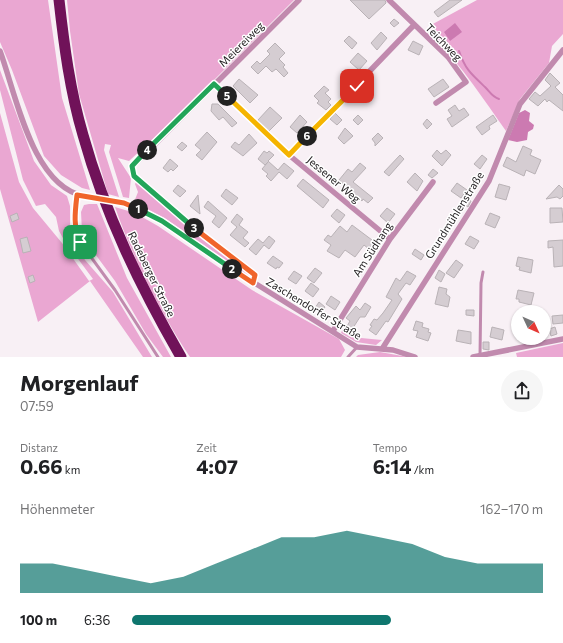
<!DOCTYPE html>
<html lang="de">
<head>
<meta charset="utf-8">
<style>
	body { margin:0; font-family:Commissioner,sans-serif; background:#f6f6f6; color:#202124; height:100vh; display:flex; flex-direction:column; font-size:15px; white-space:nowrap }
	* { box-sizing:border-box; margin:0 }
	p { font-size:13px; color:#757577 }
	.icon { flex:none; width:22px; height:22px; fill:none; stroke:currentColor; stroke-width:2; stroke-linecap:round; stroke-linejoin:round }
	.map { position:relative; height:357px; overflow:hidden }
	.sheet { display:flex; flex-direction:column; background:#fff; flex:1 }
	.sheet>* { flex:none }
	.needle { width:26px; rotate:134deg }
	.fabs { position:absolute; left:511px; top:305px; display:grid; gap:8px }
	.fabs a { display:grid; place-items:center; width:40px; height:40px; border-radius:50%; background:#fff; box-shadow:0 1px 3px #0004; font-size:20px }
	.pin { position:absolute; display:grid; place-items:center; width:34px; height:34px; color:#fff; margin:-17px; border-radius:8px; box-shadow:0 2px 6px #0006 }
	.km { position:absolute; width:20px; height:20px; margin:-10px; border-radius:50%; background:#222; color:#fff; font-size:11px; line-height:20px; text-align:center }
	.round { display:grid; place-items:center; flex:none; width:42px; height:42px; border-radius:21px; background:#f6f6f6 }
	.summary { display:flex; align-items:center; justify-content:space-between; height:68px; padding:0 20px }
	h1 { font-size:22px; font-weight:700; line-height:30px }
	.stats { display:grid; grid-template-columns:repeat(3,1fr); gap:6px; height:68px; padding:4px 20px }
	.stats div { display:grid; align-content:center }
	.stats b { font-size:20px; font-weight:700 }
	.stats small { font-size:11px; font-weight:400 }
	.stats p { font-size:11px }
	.chart { height:112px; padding:8px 20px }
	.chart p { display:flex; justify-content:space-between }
	.chart svg { width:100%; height:72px; margin-top:4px; fill:#0f766e; opacity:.7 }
	ul { padding:0 20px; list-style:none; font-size:13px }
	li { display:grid; grid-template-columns:64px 48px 1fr; align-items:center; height:30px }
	li i { height:10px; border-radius:5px; background:#0f766e }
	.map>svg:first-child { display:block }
</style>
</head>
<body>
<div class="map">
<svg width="563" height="357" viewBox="0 0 563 357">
	<rect width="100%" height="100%" fill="#f8f0f5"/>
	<!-- green -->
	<path fill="#eaa7d2" d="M0,0H48L62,98L90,190L82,188L61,175L44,156L12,70L0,42Z
		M67,0H294L145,149L143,148L129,161L118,158L131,178L129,198L123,197L109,152L111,145L105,144L104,150L119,197L108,194L79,94L70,31Z
		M477,0H563V34L552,46L549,63L520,99L506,131C484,100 462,66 435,39V34L430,28L431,25Z
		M0,70L34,161L51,185L67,196L70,206V229L74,243L85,260L113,292L152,357H143L90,281L38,322L0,189V113L19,182L33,208L62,243L89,281L93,279L64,240L59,231L56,217L45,204L36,206L23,180L0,90Z
		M136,182L251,276L250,278L166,219L134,202L138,192L135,184Z
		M89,204H97L127,278L171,357H163L146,334L115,281L87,243L82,232L81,212L84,205Z
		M115,207L135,213L158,226L252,290L339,339L345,350L341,357H190C162,316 131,254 115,207Z
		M343,328L361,338L382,340L376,345L356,342L341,333Z
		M563,343V357H517L516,353Z
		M380,352L408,357H356L358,355Z"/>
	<!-- water -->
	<path fill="#cc7ab1" d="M455,23L462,32L450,41L444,32Z
		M525,110L530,113L529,121L534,125L533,129L528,132L527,140L517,142L508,140L519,113Z"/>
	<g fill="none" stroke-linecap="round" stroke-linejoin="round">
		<!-- stream -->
		<path stroke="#cc7ab1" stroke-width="2" d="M459,51C465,69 471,74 485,87C490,92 492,97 499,99"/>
	</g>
	<!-- building -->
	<path fill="#d5cdd2" stroke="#b9b2b6" d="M350,0H385L386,3L369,19Z
		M450,0H462L438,17L434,12Z
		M394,19L399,23L394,27L390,23Z
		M381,32L387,38L377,50L371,43Z
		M349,36L357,43L352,49L344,41Z
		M413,41L423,46L419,55L408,50Z
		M275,43L285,53L279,59L285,65L283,67L288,73L284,77L276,69L272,72L266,66L258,74L251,67L257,61L260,64L270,54L267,51Z
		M358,53L367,61L359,70L350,62Z
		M550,73L560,83L555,87L563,95V111L549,100L547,102L545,99L538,106L529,99L535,92L540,96L551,86L545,80Z
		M239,79L258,95L250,103L233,86Z
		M443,79L449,87L434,97L428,89Z
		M324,86L329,90L325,93L331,99L328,102L331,105L326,110L317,103L319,101L314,96Z
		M212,104H218L237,123L232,127L223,117L219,120L211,111Z
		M455,105L459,111L464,108L469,115L452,127L447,119L452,116L448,110Z
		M270,107L282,118L269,131L258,120Z
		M335,113L342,120L337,125L330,119Z
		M300,115L307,122L297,133L290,127Z
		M358,115L363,120L358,125L353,120Z
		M493,115L497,121L489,126L490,129L482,135L476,127Z
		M427,119L432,124L427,129L423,124Z
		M345,128L353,136L344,144L338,138Z
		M207,132L217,142L202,160L196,155L201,150L195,145Z
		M378,133L383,138L375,146V143L372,139Z
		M249,134L257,143L243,156L231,147L235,142L239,145Z
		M182,142L187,146L182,151L177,147Z
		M523,146L532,150L530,155L541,160L535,174L526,170L524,176L503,166L507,157L516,162Z
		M437,150L441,154L446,150L451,155L442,166L432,156Z
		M264,151L267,153L269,151L274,155L268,161L278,170L284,163L294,171L287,179L279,172L271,181L266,176L268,174L262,169L268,162L265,165L258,159Z
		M400,155L404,159L389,176L384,172Z
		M482,155L487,159L480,169L474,164Z
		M170,159L178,166L173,171L171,169L168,172L163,168Z
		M360,163L366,168L353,182L373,198L368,203L363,199L362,201L339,180L348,169L352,172Z
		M433,169L438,173L432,178L428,175Z
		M415,173L423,181L417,191L407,182Z
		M303,179L329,200L323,208L297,186Z
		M457,183L467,190L461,198L451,191Z
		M499,184L510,187L506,200L495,197Z
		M178,185L186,191L180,197L173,191Z
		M559,185L563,189V196L560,199L557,197L546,199Z
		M226,189L238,198L232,205L221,196Z
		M198,195L200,214L190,206Z
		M466,197L471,201L468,207L462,203Z
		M208,201L227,218L219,228L212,222L216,216L204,207Z
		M387,208L395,214L388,223L380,216Z
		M550,208H562L563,222L550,223Z
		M337,209L345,215L339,223L331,216Z
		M17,213L19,219L12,222L10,216Z
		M490,213L500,217L495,228L485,224Z
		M237,214L243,219L239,225L248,232L243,238L249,243L245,247L230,235L237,227L231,222Z
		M352,225L380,246L375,254L364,245L355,257L345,250L339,258L327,251L331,245L324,240L328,235L331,237L340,226L347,232Z
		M269,236L275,241L269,249L264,245L256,255L249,249L258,239L263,243Z
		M470,236L479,241L474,249L465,244Z
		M27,237L31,251L23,253L20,239Z
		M563,240V266L554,267L553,247L548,248V241Z
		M415,249L424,255L421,260L412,254Z
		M273,256L283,263L279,268L277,267L276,269L267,263Z
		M518,257L533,260L531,273L519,270L520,267L516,266Z
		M456,260L463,265L454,278L446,273Z
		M315,268L322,273L314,283L307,278Z
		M439,270L445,274L441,282L435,278Z
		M294,271L302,276L296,284L288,279Z
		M407,271L416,276L410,285L406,283L398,294L402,299L388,322L386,321L376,335L369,330L372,326L370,325L374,319L377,320L383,313L392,300L386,297L396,278L400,281Z
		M33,275L35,281L30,283L28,277Z
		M311,283L319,289L313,297L305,291Z
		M439,287L447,289L446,294L450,297L448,307L435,304Z
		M518,290L534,293L531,305L519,302V299H516Z
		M331,296L340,302L335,310L326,304Z
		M319,302L325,307L321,313L315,308Z
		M365,303L371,307L365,317H360L351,331L346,328L350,321L346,318L356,306L360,310Z
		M466,310H474V316L466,315Z
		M563,315V323L553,324L552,316Z
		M416,321L423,323L422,327L429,329L428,332L431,333L428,341L416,337L418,331L413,330Z
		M492,327L504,330L502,340L490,337Z
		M555,327L557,334L551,336L549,329Z
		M458,330L471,332V344L456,341Z
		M483,342H489V350L483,349Z"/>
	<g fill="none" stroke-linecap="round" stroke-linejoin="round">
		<!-- lane -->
		<path stroke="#c18aae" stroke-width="3" d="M77,195L74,218L75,230L80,242L115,290L158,357
			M480,356L481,283L483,272
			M348,357L357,347"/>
		<!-- street -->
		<path stroke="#c18aae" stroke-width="5.5" d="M389,0L448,57L466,82L436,103
			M0,51C16,94 32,186 84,196
			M214,84L289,155L390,239
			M289,155L414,25
			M124,203L162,221L213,257L357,347L393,350L415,357
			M253,283L255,275L189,224L137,179L133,173L132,167L299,0
			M333,331L390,239L433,182
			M382,349L489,181L520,104L563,50
			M473,357L563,339"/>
		<!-- highway -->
		<path stroke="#701259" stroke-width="11" d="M59,0C64,45 70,91 83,135C105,214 140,286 181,357"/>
		<!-- street-bridge -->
		<path stroke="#c18aae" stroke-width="5.5" d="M84,196L124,203"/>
	</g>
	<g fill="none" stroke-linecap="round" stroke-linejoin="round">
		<!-- split-1 casing -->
		<g stroke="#fff" stroke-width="8">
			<path id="split-1" d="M80,242C73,226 75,212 77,195L124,203L138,209"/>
		</g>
		<!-- split-2 casing -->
		<g stroke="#fff" stroke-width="8">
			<path id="split-2" d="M138,209L162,221L232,269"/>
		</g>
		<!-- split-3 casing -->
		<g stroke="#fff" stroke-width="8">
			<path id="split-3" d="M194,228L255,275L253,283L232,269"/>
		</g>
		<!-- split-4 casing -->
		<g stroke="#fff" stroke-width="8">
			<path id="split-4" d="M147,150L132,166L134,176L194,228"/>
		</g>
		<!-- split-5 casing -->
		<g stroke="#fff" stroke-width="8">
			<path id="split-5" d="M147,150L214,84L227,96"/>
		</g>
		<!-- split-6 casing -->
		<g stroke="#fff" stroke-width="8">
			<path id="split-6" d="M227,96L289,155L307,136"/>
		</g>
		<!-- split-7 casing -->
		<g stroke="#fff" stroke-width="8">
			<path id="split-7" d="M307,136L357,86"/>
		</g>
		<!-- split-1 -->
		<use href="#split-1" stroke="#f0652b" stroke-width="5"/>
		<!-- split-2 -->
		<use href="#split-2" stroke="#22a559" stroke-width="5"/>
		<!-- split-3 -->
		<use href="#split-3" stroke="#f0652b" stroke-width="5"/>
		<!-- split-4 -->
		<use href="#split-4" stroke="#22a559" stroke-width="5"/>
		<!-- split-5 -->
		<use href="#split-5" stroke="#22a559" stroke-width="5"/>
		<!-- split-6 -->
		<use href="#split-6" stroke="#f5b400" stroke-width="5"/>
		<!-- split-7 -->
		<use href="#split-7" stroke="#f5b400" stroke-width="5"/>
	</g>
	<g text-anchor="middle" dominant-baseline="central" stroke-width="3" stroke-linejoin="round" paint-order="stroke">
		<!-- street labels -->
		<g font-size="11" fill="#1e1b1d" stroke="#fff">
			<text transform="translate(444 42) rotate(46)">Teichweg</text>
			<text transform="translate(241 44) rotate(-45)">Meiereiweg</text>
			<text transform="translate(334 179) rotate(40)">Jessener Weg</text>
			<text transform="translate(454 215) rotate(-58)">Grundmühlenstraße</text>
			<text transform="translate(372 249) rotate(-57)">Am Südhang</text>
			<text transform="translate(152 274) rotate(64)">Radeberger Straße</text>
			<text transform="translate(314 308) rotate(31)">Zaschendorfer Straße</text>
		</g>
	</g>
</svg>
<div class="fabs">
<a><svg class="needle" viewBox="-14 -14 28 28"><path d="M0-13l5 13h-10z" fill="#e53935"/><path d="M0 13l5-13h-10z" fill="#757577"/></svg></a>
</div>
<div class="pin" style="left:80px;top:242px;background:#1e9e55"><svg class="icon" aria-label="arrive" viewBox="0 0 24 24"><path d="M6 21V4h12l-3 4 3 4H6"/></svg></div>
<div class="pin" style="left:357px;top:86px;background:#d93025"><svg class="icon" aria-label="check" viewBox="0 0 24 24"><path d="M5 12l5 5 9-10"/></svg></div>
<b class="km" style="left:138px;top:209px">1</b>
<b class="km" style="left:232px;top:269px">2</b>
<b class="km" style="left:194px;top:228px">3</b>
<b class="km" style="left:147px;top:150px">4</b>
<b class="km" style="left:227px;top:96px">5</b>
<b class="km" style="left:307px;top:136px">6</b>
</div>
<section class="sheet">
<div class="summary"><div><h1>Morgenlauf</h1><p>07:59</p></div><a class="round"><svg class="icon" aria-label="share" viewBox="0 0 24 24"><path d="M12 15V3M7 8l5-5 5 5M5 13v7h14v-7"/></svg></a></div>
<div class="stats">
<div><p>Distanz</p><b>0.66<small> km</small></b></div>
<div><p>Zeit</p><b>4:07</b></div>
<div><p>Tempo</p><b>6:14<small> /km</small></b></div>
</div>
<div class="chart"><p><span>Höhenmeter</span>162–170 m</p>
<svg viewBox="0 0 160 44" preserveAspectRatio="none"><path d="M0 44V26L10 26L20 30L30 34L40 38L50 34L60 26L70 18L80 10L90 10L100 6L110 10L120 14L130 22L140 26L150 26L160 26V44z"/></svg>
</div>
<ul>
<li><b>100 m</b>6:36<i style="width:63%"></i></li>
</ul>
</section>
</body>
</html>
